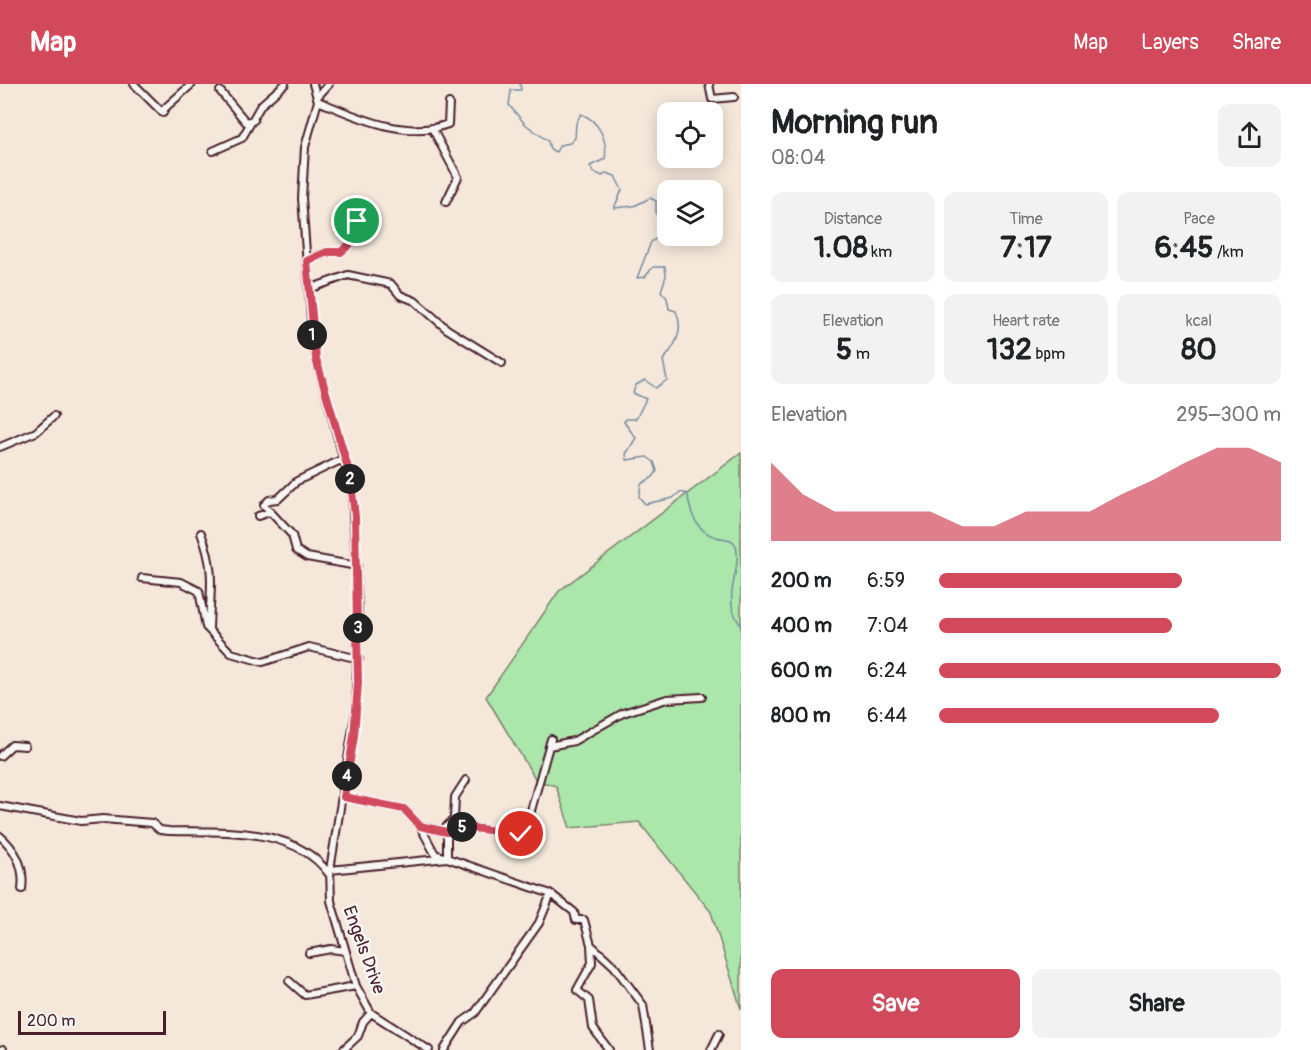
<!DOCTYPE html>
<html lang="en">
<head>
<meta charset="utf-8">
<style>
	body { margin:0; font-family:Pangolin,sans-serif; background:#f2f2f2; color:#202124; height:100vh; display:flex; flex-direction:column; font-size:22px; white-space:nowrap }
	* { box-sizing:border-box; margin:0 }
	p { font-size:20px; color:#757577 }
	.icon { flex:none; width:33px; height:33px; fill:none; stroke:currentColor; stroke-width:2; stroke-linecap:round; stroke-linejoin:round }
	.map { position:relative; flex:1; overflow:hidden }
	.panel { display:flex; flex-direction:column; background:#fff; width:570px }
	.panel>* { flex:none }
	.tools { position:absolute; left:657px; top:18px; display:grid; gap:12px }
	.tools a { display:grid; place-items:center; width:66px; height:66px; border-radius:12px; background:#fff; box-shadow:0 3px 15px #0003; font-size:30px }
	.scale { position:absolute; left:18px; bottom:15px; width:148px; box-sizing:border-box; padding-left:6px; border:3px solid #4a1f2b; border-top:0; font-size:16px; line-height:21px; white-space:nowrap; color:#4a1f2b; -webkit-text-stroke:4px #f6f6f2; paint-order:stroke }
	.pin { position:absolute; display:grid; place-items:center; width:51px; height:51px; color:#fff; margin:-26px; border:3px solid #fff; border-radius:50%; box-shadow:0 2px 6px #0007 }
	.km { position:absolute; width:30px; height:30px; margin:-15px; border-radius:50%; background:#222; color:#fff; font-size:16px; line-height:30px; text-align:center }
	.round { display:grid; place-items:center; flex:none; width:63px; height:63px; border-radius:12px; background:#f2f2f2 }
	.head { display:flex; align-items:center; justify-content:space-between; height:102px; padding:0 30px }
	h1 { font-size:33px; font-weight:700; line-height:45px }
	.figures { display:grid; grid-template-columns:repeat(3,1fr); gap:9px; height:102px; padding:6px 30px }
	.figures div { display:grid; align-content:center; border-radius:12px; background:#f2f2f2; text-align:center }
	.figures b { font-size:30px; font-weight:700 }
	.figures small { font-size:16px; font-weight:400 }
	.figures p { font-size:16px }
	.chart { height:168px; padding:12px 30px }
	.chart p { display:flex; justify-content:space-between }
	.chart svg { width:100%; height:108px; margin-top:6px; fill:#d1495b; opacity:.7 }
	.button { display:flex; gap:12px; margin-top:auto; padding:12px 30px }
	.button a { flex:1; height:69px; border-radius:12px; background:#d1495b; color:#fff; font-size:24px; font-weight:700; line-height:69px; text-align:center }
	.button a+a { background:#f2f2f2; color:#202124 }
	ul { padding:0 30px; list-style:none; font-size:20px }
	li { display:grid; grid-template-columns:96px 72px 1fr; align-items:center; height:45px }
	li i { height:15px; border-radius:8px; background:#d1495b }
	header { display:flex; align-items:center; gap:36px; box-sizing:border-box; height:84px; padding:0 30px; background:#d1495b; color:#fff }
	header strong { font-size:28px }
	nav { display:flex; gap:33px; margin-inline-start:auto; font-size:21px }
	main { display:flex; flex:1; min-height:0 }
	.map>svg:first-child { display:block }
</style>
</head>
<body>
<header>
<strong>Map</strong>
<nav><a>Map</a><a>Layers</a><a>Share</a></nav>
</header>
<main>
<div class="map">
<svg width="741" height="966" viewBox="0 0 741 966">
	<rect width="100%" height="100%" fill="#f5e8db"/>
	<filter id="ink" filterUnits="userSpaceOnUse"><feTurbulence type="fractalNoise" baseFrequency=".0167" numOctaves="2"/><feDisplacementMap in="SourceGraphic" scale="12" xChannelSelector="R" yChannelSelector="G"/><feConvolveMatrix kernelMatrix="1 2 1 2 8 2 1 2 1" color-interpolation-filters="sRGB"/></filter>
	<g filter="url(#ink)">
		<!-- green -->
		<path fill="#abe6ab" stroke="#7a826b" stroke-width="1.5" d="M741,369V925L711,828L639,738L570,744L556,702L536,696L486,613L559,507Z"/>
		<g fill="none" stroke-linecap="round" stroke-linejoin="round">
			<!-- stream -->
			<path stroke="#738ba1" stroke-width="1.5" d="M520,0L521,6H511L509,21L525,40L548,57L550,65L556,68L560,61L570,59L575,54L576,39L581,30C599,36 608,57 605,75L590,82L593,88L603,92L606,89L615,92L622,106L614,124L634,122L650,114L656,117V130L661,135L664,149L651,158L637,194L645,193L653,183H665L666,192L661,207L667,214L669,225L676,227C684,245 676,262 663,276L667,296L656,304L645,296L636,301L633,309L646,315L636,335H626L624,338L636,354L626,370L627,376L647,373L654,378L657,387L653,393L641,400L639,413L645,420L673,414L680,408L688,410C689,428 697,448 716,453C725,456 732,453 736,462C741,482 729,501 732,521C732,528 738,536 741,543"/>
			<!-- minor casing -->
			<g stroke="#4a1f2b" stroke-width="10">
				<path id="minor" d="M134,0L163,29L165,24L192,0
					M313,0L318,17L305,63L302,114L312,249L316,275L352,406L358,524L356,625L330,786L331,817L356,902L371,929L429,966
					M709,0L712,15L734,13
					M220,7L246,38L254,36
					M318,12L329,0
					M318,17C357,33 405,56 448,40L449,19
					M432,44L458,93L446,118
					M213,67L242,54L261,21L285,0
					M307,176L327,168H341L350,160L354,150L353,138L357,137
					M309,205L348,191L391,200L400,211L415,217L447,245L502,279
					M0,363L36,348L54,332
					M297,397L345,374
					M294,400L278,415L269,416L264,421L292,451L296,466L307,473L357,482
					M258,432L270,428
					M201,449C216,488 210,505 209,545
					M142,494L181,498L199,507L206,543L231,569L263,578L309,563L359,575
					M549,662L574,657L623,629L667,615L702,613
					M0,672L12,661L25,662
					M344,713L404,725L420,742L435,770L447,774V748
					M0,722L81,737L103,735L152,739L160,746L169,747C222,748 295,742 329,790
					M420,742L447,748L464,743L521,750L525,748L551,655
					M443,746L454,735L455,713L466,696
					M0,752C16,766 25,783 22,805
					M330,786L447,774L551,810L574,828L576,836H584L591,861L614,882L643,921L650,966
					M591,861L592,879L577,906L589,916L593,944L609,966
					M309,869L331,865L345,867
					M289,897L305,911L356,902
					M1,966L3,965
					M343,966L358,952L363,938L371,929
					M444,966L462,938L475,929L539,839L551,810
					M711,966L719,950"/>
			</g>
			<!-- minor -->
			<use href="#minor" stroke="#f6f6f2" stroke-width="6"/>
		</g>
	</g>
	<g fill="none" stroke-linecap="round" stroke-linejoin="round" filter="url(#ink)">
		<!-- route casing -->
		<g stroke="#fff" stroke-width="12">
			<path id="route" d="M357,137L353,138L354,150L350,160L341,168H327L307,177L316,275L350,391L355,432L358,599L354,652L344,713L404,725L420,742L447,748L464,743L521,750"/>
		</g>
		<!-- route -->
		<use href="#route" stroke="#d1495b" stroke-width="8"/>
	</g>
	<g text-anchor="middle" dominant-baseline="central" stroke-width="5" stroke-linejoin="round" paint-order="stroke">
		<!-- street labels -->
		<g font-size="18" fill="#4a1f2b" stroke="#f6f6f2">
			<text transform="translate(364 866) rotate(70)">Engels Drive</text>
		</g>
	</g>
</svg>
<div class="tools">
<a><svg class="icon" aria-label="locate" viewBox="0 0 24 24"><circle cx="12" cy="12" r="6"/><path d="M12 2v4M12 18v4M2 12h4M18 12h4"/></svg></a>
<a><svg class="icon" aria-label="layers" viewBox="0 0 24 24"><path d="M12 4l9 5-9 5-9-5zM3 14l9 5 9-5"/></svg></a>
</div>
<div class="scale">200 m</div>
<div class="pin" style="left:357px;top:137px;background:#1e9e55"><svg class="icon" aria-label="arrive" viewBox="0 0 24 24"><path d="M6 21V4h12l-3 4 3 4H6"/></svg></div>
<div class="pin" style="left:521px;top:750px;background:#d93025"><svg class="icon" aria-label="check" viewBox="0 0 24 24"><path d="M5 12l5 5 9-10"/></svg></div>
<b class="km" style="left:312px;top:251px">1</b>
<b class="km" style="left:350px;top:395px">2</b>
<b class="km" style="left:358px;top:544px">3</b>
<b class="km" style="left:347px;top:692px">4</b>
<b class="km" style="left:462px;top:743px">5</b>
</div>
<section class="panel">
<div class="head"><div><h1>Morning run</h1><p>08:04</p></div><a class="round"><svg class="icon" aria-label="share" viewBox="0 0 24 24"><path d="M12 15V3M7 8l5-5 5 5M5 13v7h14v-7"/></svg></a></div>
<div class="figures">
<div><p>Distance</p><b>1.08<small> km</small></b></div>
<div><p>Time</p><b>7:17</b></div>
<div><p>Pace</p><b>6:45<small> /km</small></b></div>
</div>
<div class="figures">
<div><p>Elevation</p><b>5<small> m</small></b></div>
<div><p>Heart rate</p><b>132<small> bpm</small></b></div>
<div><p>kcal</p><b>80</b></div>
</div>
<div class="chart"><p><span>Elevation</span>295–300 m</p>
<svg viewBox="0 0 160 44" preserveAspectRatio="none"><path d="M0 44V12L10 25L20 32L30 32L40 32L50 32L60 38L70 38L80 32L90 32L100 32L110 25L120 19L130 12L140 6L150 6L160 12V44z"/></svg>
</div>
<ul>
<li><b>200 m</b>6:59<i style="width:71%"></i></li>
<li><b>400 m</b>7:04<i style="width:68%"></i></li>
<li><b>600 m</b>6:24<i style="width:100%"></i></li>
<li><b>800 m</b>6:44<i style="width:82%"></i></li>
</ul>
<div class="button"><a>Save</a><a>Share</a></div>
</section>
</main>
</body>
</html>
